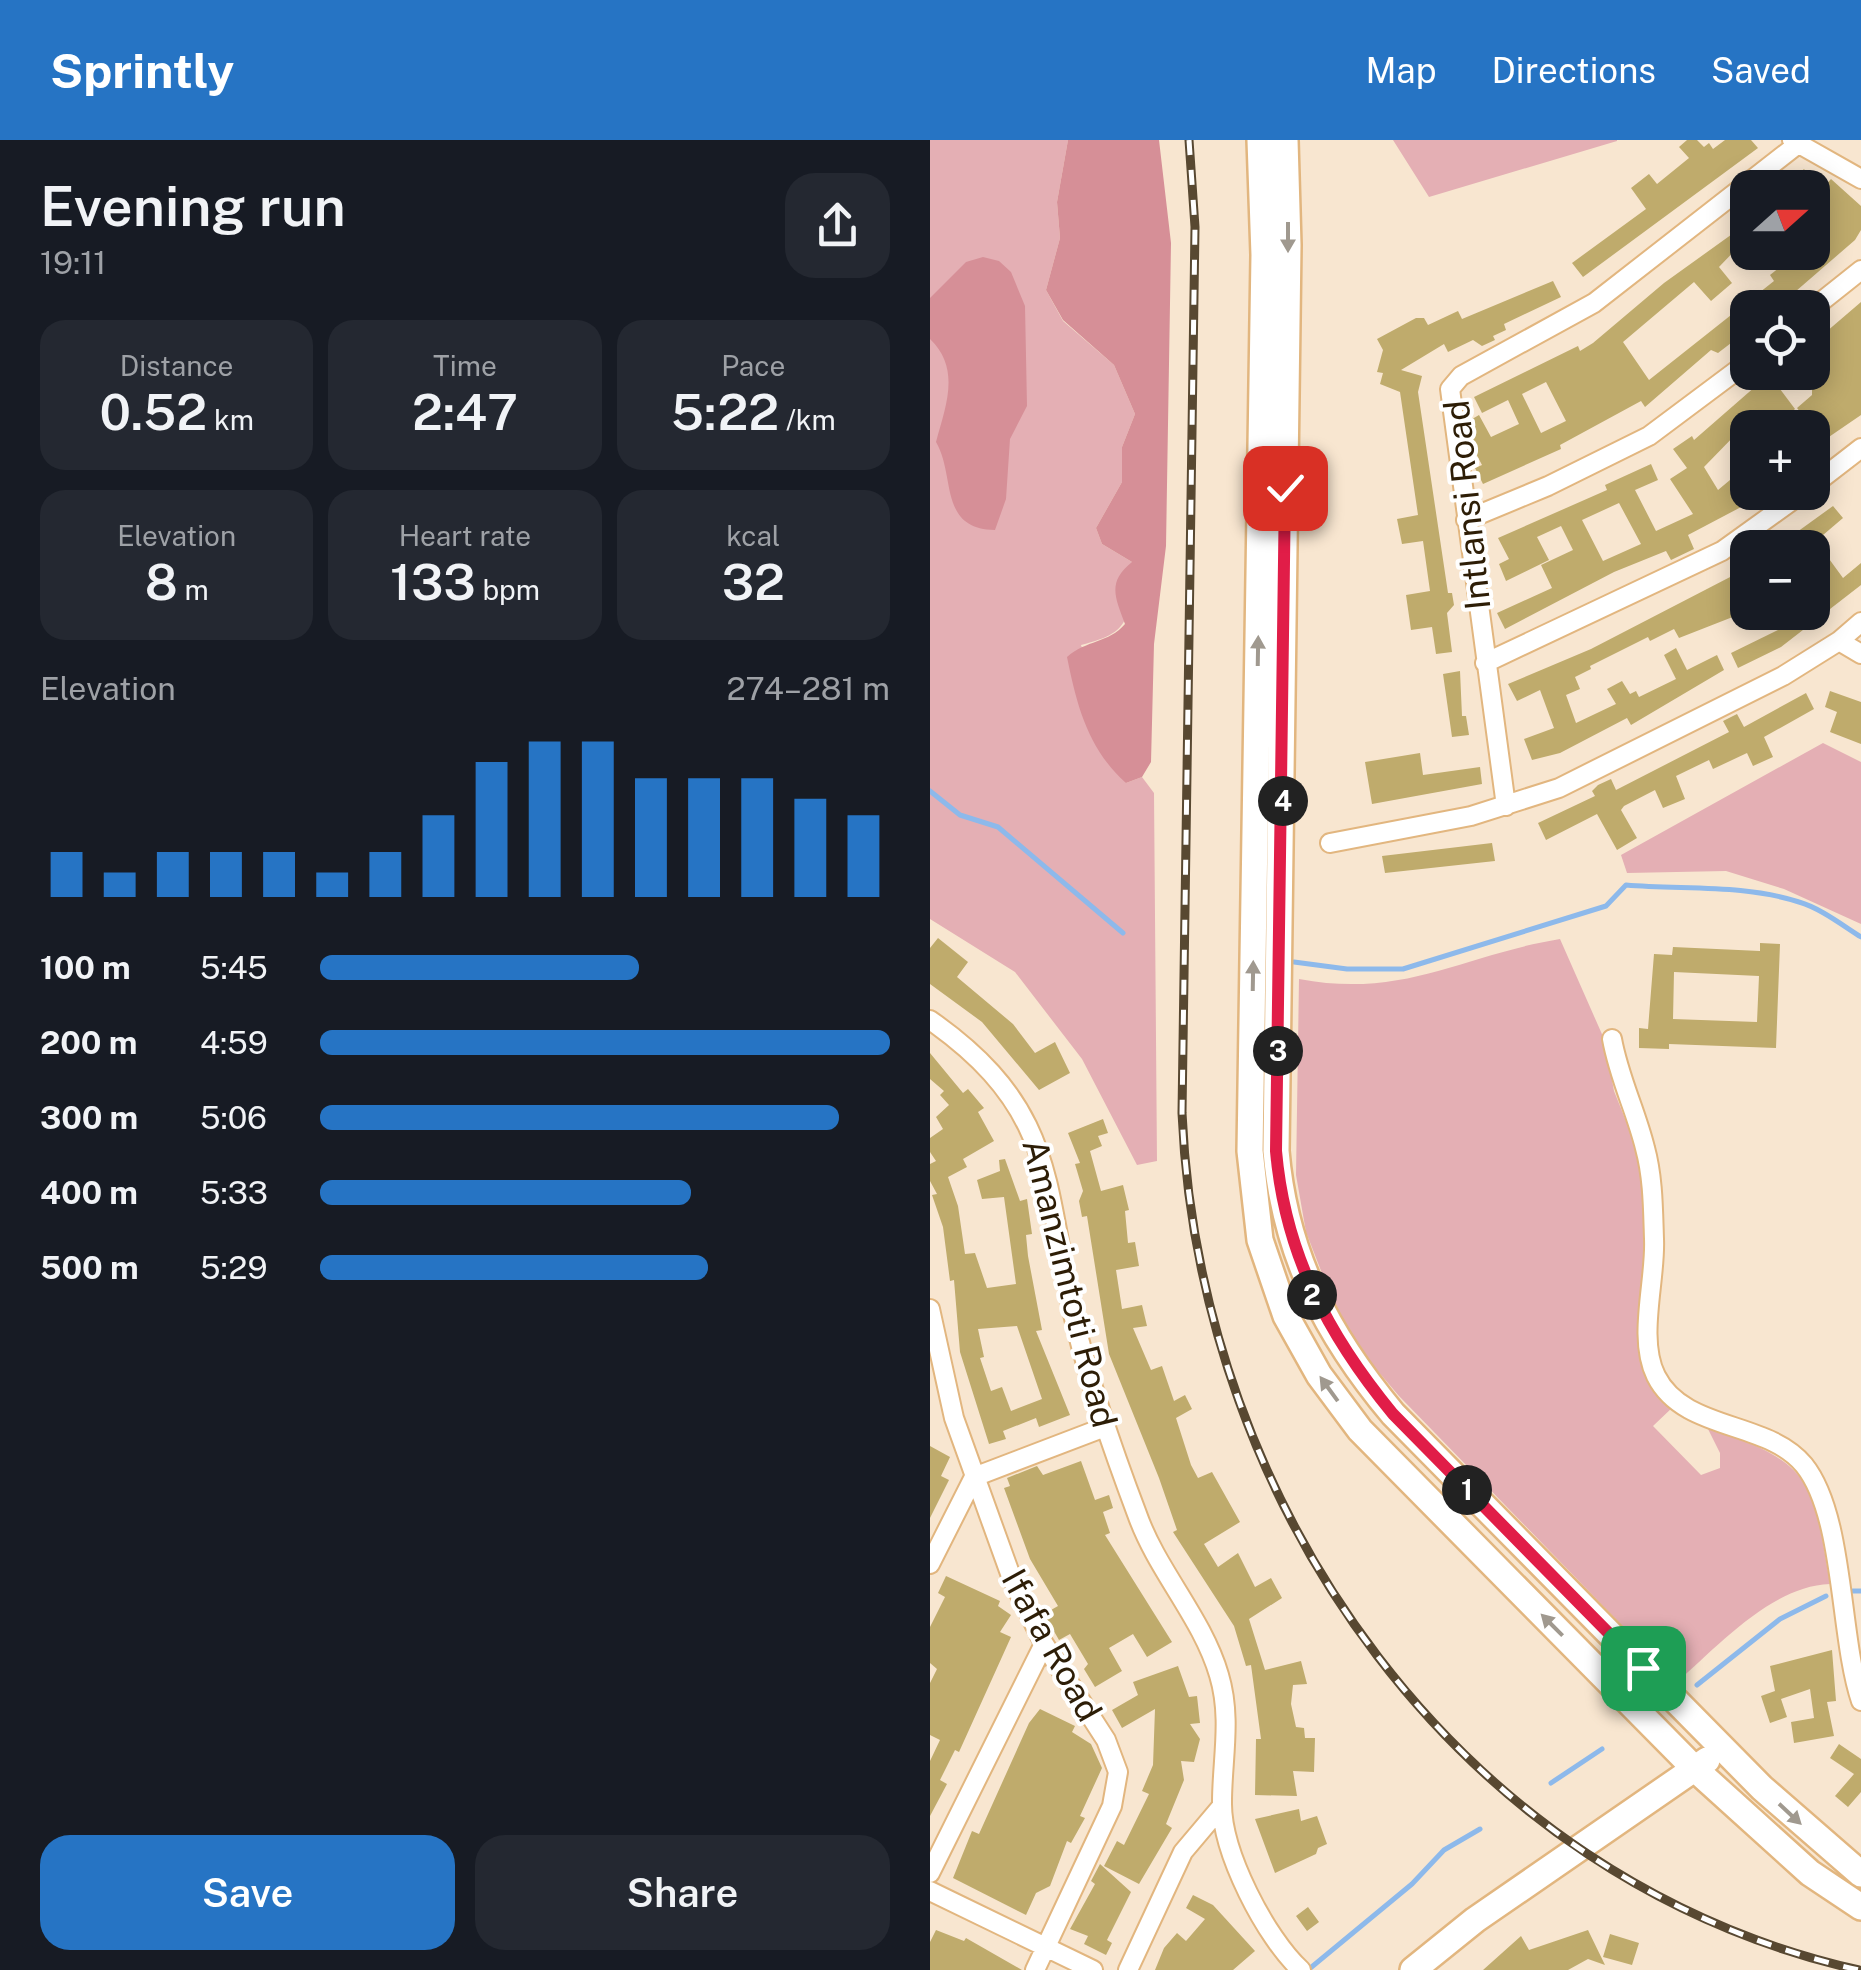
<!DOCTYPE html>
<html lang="en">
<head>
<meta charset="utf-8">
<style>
	body { margin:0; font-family:"Public Sans",sans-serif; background:#242831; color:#f1f3f6; height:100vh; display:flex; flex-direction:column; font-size:38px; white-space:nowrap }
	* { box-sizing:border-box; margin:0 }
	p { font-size:32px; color:#9ea1a6 }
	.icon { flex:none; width:55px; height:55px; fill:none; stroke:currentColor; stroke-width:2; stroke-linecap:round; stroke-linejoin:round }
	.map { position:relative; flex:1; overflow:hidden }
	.drawer { display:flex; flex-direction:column; background:#171b24; width:930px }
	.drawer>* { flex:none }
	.needle { width:65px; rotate:69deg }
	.fabs { position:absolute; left:800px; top:30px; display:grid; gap:20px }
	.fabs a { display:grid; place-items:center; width:100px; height:100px; border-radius:20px; background:#171b24; box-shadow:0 5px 25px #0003; font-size:50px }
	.pin { position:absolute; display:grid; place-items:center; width:85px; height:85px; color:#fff; margin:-42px; border-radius:20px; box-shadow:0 5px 15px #0006 }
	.km { position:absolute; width:50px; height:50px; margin:-25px; border-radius:50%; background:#222; color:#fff; font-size:28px; line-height:50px; text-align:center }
	.round { display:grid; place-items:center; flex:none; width:105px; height:105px; border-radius:30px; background:#242831 }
	.overview { display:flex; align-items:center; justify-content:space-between; height:170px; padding:0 40px }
	h1 { font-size:55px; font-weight:600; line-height:75px }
	.figures { display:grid; grid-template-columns:repeat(3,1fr); gap:15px; height:170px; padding:10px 40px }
	.figures div { display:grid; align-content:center; border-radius:25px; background:#242831; text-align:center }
	.figures b { font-size:50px; font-weight:600 }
	.figures small { font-size:28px; font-weight:400 }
	.figures p { font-size:28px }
	.chart { height:280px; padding:20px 40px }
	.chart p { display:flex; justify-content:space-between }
	.chart svg { width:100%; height:180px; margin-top:10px; stroke:#2674c4; stroke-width:6 }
	.action { display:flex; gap:20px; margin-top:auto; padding:20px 40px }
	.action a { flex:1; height:115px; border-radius:30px; background:#2674c4; color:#fff; font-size:40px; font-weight:600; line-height:115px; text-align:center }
	.action a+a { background:#242831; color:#f1f3f6 }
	ul { padding:0 40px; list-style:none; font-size:32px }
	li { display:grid; grid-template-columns:160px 120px 1fr; align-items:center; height:75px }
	li i { height:25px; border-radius:12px; background:#2674c4 }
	header { display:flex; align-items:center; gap:60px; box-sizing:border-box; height:140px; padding:0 50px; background:#2674c4; color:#fff }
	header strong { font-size:48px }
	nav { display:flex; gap:55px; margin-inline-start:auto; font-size:35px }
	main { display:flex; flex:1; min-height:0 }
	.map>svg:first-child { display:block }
</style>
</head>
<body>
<header>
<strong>Sprintly</strong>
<nav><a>Map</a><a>Directions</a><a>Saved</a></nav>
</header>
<main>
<section class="drawer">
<div class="overview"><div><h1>Evening run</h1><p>19:11</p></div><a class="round"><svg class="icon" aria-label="share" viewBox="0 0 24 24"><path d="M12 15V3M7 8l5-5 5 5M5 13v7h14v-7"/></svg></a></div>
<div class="figures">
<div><p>Distance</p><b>0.52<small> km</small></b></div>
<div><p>Time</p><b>2:47</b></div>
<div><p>Pace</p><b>5:22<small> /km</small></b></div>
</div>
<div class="figures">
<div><p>Elevation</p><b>8<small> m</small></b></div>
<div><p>Heart rate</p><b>133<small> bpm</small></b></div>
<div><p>kcal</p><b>32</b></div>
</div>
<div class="chart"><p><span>Elevation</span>274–281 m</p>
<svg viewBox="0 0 160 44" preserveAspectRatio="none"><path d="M5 44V33M15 44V38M25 44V33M35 44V33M45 44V33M55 44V38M65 44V33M75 44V24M85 44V11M95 44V6M105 44V6M115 44V15M125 44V15M135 44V15M145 44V20M155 44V24"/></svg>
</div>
<ul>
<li><b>100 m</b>5:45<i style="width:56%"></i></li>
<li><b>200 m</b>4:59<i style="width:100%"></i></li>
<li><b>300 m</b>5:06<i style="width:91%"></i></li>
<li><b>400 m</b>5:33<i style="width:65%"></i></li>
<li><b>500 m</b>5:29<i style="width:68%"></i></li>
</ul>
<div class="action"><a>Save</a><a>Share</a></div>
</section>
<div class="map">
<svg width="931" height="1830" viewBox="0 0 931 1830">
	<rect width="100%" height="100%" fill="#f8e6d0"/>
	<!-- green -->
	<path fill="#e4afb4" d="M0,0H138L127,62L130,98L116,150L133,181L184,225L205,274L192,307V342L166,388L172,404L202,422C196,475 208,491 151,505L196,643L212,637L224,653L227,1021L207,1025L152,919L85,832L0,779Z
		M463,0H687V1L499,57Z
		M893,603L931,622V784L854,749L796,731L697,733L691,715Z
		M630,799L675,901L684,951L706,1006L715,1054L713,1216L744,1266L723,1286L771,1335L790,1328V1313L776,1285C882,1326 882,1334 900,1444C842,1446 789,1505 747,1542L469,1256L435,1216L407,1172L376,1092L366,1035L369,839C474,859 532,815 630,799Z"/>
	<!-- forest -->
	<path fill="#d68f97" d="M138,0H229L241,103L236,406L224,504L221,622L212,637L196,643C158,609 147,566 137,517C156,500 179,503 195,484C185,457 177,442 202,422L172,404L166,388L192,342V307L205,274L184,225L133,180L116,150L130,98L127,62Z
		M53,117L69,121L81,132L95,166L97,266L80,299L76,359L65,390C8,389 26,336 6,302C16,265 31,229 0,199V158L36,122Z"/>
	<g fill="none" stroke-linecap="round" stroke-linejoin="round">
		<!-- stream -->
		<path stroke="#8db9eb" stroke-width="5" d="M0,651L30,675L68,687L193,793
			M364,822L417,829H473L676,766L696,745C754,750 813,744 869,762C890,768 912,785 931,797
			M923,1451H931
			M767,1545L850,1479L896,1456
			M621,1643L672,1609
			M378,1830L482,1744L514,1710L550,1689"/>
	</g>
	<!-- building -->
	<path fill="#bfab6c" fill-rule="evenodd" d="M757,0H767L774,7L779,3L783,9L795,0H821L828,8L653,137L642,123L716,69L701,48L719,34L727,44L759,18L749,7Z
		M874,29L890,51L901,39L931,66V90L925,100L858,158L841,168H818V186L803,197L805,200L788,213L781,210L715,267L711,261L630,305L631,309L553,344L545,328L552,325L540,302L537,282L549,275L561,297L589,284L578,260L552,273L544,257L648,206L650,211L663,203L734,143L805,92L802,88L818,77V108L813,102L789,127L802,143L781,161L764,142L693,202L719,240L844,141L840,135L869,112H882V48H854ZM616,242L636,281L611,293L592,254Z
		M623,141L631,157L574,184L576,190L563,196L565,200L552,206L543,200L518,212L514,204L471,230L492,236L488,252L518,453H522L524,465L517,473L522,512L506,514L502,487L481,490L476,455L500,451L493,401L472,404L467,379L488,375L470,252L450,244L453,233L447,232L453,210L447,199L486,178H494L498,185L528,171L532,179Z
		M931,162V275L893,301L867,268L882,255V204Z
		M842,232H870L850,249L865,269L842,288H818V300L810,290L774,327L788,350L800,340L806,348L818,339L813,366L758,395L764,409L741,420L736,411L684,432L575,489L567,473L622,448L611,425L643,410L631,386L607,397L619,420L576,441L569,424L579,419L568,398L677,350L675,345L721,324L728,340L705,350L726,391L763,374L740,339L757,328L743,309L762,296L764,300ZM689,363L711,404L673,421L652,380Z
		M903,366L913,378L886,401L913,438L931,423V445L851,507L808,528L801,513L852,488L840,472H882V458L896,447L882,427V408H845Z
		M818,424V471L749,498L744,489L720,501L718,497L660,526L661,529L645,537L650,549L636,555L646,583L686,564L677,549L692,541L700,554L706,551L709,557L746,539L734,515L746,508L757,530L787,515L794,530L701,585L697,578L630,613L602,620L594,599L624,588L610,550L587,561L578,544L661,509L804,435Z
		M530,531L532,576H536L539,595L522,597L513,534Z
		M900,551L931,562V604L900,592L907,572L895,567Z
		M876,553L884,569L834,597L843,617L823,626L817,613L783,629L779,620L746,636L755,659L733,668L725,650L694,666L691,670L707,698L687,710L667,674L616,700L608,683L665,656L662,651L668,645L681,639L686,650L799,592L793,581L807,574L814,587Z
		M490,613L493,635L550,627L552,644L442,664L435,622Z
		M562,703L565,721L455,733L452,716Z
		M8,798L38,822L27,837L83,884L105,913L125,902L140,933L109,950L52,882L0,844V808Z
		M830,803L850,804L846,908L739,904V909L709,908V888L718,889L724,814L742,815L743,807L830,811ZM744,832L829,836L827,882L743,879Z
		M0,913L33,953L38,949L54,968L48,972L64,1001L33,1019L37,1027L18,1037L28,1066L35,1114L45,1113L57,1148L86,1144L74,1057L52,1059L47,1040L70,1031L69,1020L75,1019L90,1061L97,1059L102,1094L96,1095L98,1116L112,1190L106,1191L140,1275L109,1287L106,1278L73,1291L76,1299L59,1304L30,1212L24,1140L20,1141L13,1087L2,1055L7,1054L0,1041V1024L6,1021L0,1012V998L13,989L6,977L19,965L10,955L14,951L0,939ZM87,1186L112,1259L81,1271L72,1247L61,1251L50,1218L54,1217L48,1189Z
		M173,979L178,993L168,996L172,1006L160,1011L171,1051L193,1045L199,1070L195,1071L198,1103L205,1102L209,1126L186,1130L192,1169L212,1165L217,1186L203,1188L221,1230L232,1226L244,1261L255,1255L262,1269L246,1278L261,1325L268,1338L282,1332L310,1382L274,1404L288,1427L308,1413L325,1447L341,1438L352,1458L319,1479L335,1530L371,1521L377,1544L363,1545L361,1564L366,1587L374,1588L375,1598H385L384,1632L363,1631L367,1656L325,1655L326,1599H331L321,1525L316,1526L304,1486L243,1392L247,1390L229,1338L179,1214L157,1076L152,1077L149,1061L153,1051L145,1024L150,1023L138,993Z
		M0,1306L20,1317L11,1336L19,1340L0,1378Z
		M151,1321L165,1360L179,1355L183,1368L173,1372L180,1393L175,1395L242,1502L217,1517L203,1494L179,1508L192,1531L165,1547L154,1529L158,1524L140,1494L129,1500L114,1474L128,1466L100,1419L74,1348L80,1346L77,1338L107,1326L113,1335Z
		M16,1436L70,1461L68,1466L81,1475L70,1492L81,1497L29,1612L25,1610L10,1640L17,1644L0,1676V1621L10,1600L0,1595V1543L7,1529L0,1523V1487L15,1457L8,1453Z
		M902,1510L906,1561L897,1562L904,1596L864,1603L861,1582L884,1578L880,1549L851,1559L857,1577L840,1583L831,1556L845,1551L840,1526Z
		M248,1526L259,1557L267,1556L270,1583L260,1584L270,1599L264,1622L251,1621L254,1640L236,1684L242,1688L209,1744L174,1726L187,1701L194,1705L219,1654L212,1651L223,1625L225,1569L192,1588L182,1570L208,1555L203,1542Z
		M110,1569L145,1586L142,1592L161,1604L172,1628L150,1676L155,1678L141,1703L137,1701L120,1746L106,1753L96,1775L23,1738L42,1691L49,1694L99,1583Z
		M909,1604L931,1619V1652L918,1667L905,1656L924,1634L900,1618Z
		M369,1669L371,1681L387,1676L397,1704L388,1708L386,1714L345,1733L325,1679Z
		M170,1724L201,1752L177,1800L182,1803L176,1815L154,1804L158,1796L140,1789L165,1744L161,1741Z
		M263,1755L283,1765L325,1811L303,1830H225L234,1808L247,1793L256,1801L275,1779L256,1768Z
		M378,1767L389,1782L377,1791L366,1776Z
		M6,1790L34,1801L36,1798L92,1830H0V1802Z
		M658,1790L675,1825L658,1819L638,1830H553L591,1796L599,1810Z
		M680,1794L709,1803L702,1825L673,1817Z"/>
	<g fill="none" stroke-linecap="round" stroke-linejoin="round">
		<!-- minor casing -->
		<g stroke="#e2b67f" stroke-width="22">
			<path id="minor" d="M862,0L931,39
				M882,169L931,130
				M882,346L931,308
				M536,380L618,346L719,296L818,222
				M909,501L931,482
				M555,523L792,411L874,352
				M576,666L520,249L531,236L664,163L868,4
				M400,703L541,676L629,648L853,536L909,501L931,514
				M0,880C131,972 113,1049 146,1187C162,1251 184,1313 207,1374C227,1431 272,1477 289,1535C302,1578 292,1620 292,1662C291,1712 336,1798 371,1830
				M682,899C689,938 706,971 715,1008C723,1037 723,1069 724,1099C726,1140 707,1198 726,1236C754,1292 837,1280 874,1325C915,1376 909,1496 931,1561
				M0,1169L24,1278L82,1439L114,1504L176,1600L188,1632L182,1666L105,1830
				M0,1424L44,1337L175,1287
				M0,1733L114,1504
				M0,1751L163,1830
				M198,1830L253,1712L291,1667"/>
		</g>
		<!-- secondary casing -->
		<g stroke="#e2b67f" stroke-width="30">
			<path id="secondary" d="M330,0L334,115L320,1011L330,1100L356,1176L389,1235L430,1290L765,1629L880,1733L931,1767
				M355,0L358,105L346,1011C355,1115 397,1195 463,1274L832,1648L931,1734
				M483,1830L545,1780L777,1620"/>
		</g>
		<!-- minor -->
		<use href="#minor" stroke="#fff" stroke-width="18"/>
		<!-- secondary -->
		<use href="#secondary" stroke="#fff" stroke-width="25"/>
		<!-- rail casing -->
		<g stroke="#584831" stroke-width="9">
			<path id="rail" d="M259,0L265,87L252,973C269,1368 531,1741 929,1830"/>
		</g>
		<!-- rail -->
		<use href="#rail" stroke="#fff" stroke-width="5" stroke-dasharray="15" stroke-linecap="butt"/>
	</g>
	<!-- one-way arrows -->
	<defs><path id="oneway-solid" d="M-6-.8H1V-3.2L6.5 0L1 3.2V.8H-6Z" transform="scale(2.5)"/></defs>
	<g fill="#a0998f">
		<use href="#oneway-solid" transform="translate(358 97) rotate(90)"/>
		<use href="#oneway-solid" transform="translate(328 511) rotate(-89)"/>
		<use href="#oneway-solid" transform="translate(323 836) rotate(-89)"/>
		<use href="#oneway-solid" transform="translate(399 1249) rotate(-126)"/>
		<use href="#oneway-solid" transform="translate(622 1485) rotate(-135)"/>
		<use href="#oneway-solid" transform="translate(860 1674) rotate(43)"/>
	</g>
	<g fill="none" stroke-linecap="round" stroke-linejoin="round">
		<!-- route casing -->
		<g stroke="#fff" stroke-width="20">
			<path id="route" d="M355,348L346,1011C355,1114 398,1195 463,1274L713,1528"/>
		</g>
		<!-- route -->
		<use href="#route" stroke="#e11d48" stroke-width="12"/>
	</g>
	<g text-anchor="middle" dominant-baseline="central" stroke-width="8" stroke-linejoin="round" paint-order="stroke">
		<!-- street labels -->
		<g font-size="35" fill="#2d1d06" stroke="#fff">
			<text transform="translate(537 365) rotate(-96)">Intlansi Road</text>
			<text transform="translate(140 1143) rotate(76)">Amanzimtoti Road</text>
			<text transform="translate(122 1505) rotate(61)">Ifafa Road</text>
		</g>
	</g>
</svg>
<div class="fabs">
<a><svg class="needle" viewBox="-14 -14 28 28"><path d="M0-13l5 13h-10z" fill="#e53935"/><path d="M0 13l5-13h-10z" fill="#9ea1a6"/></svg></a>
<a><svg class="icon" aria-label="locate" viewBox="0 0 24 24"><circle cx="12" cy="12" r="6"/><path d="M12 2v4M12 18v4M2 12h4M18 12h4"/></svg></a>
<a>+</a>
<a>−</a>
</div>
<div class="pin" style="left:713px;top:1528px;background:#1e9e55"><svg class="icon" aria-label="arrive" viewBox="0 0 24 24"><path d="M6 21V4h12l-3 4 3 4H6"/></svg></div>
<div class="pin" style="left:355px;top:348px;background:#d93025"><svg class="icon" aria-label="check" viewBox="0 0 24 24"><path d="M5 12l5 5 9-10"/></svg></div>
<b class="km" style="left:537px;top:1350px">1</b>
<b class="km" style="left:382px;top:1155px">2</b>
<b class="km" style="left:348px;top:911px">3</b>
<b class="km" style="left:353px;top:661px">4</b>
</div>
</main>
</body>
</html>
